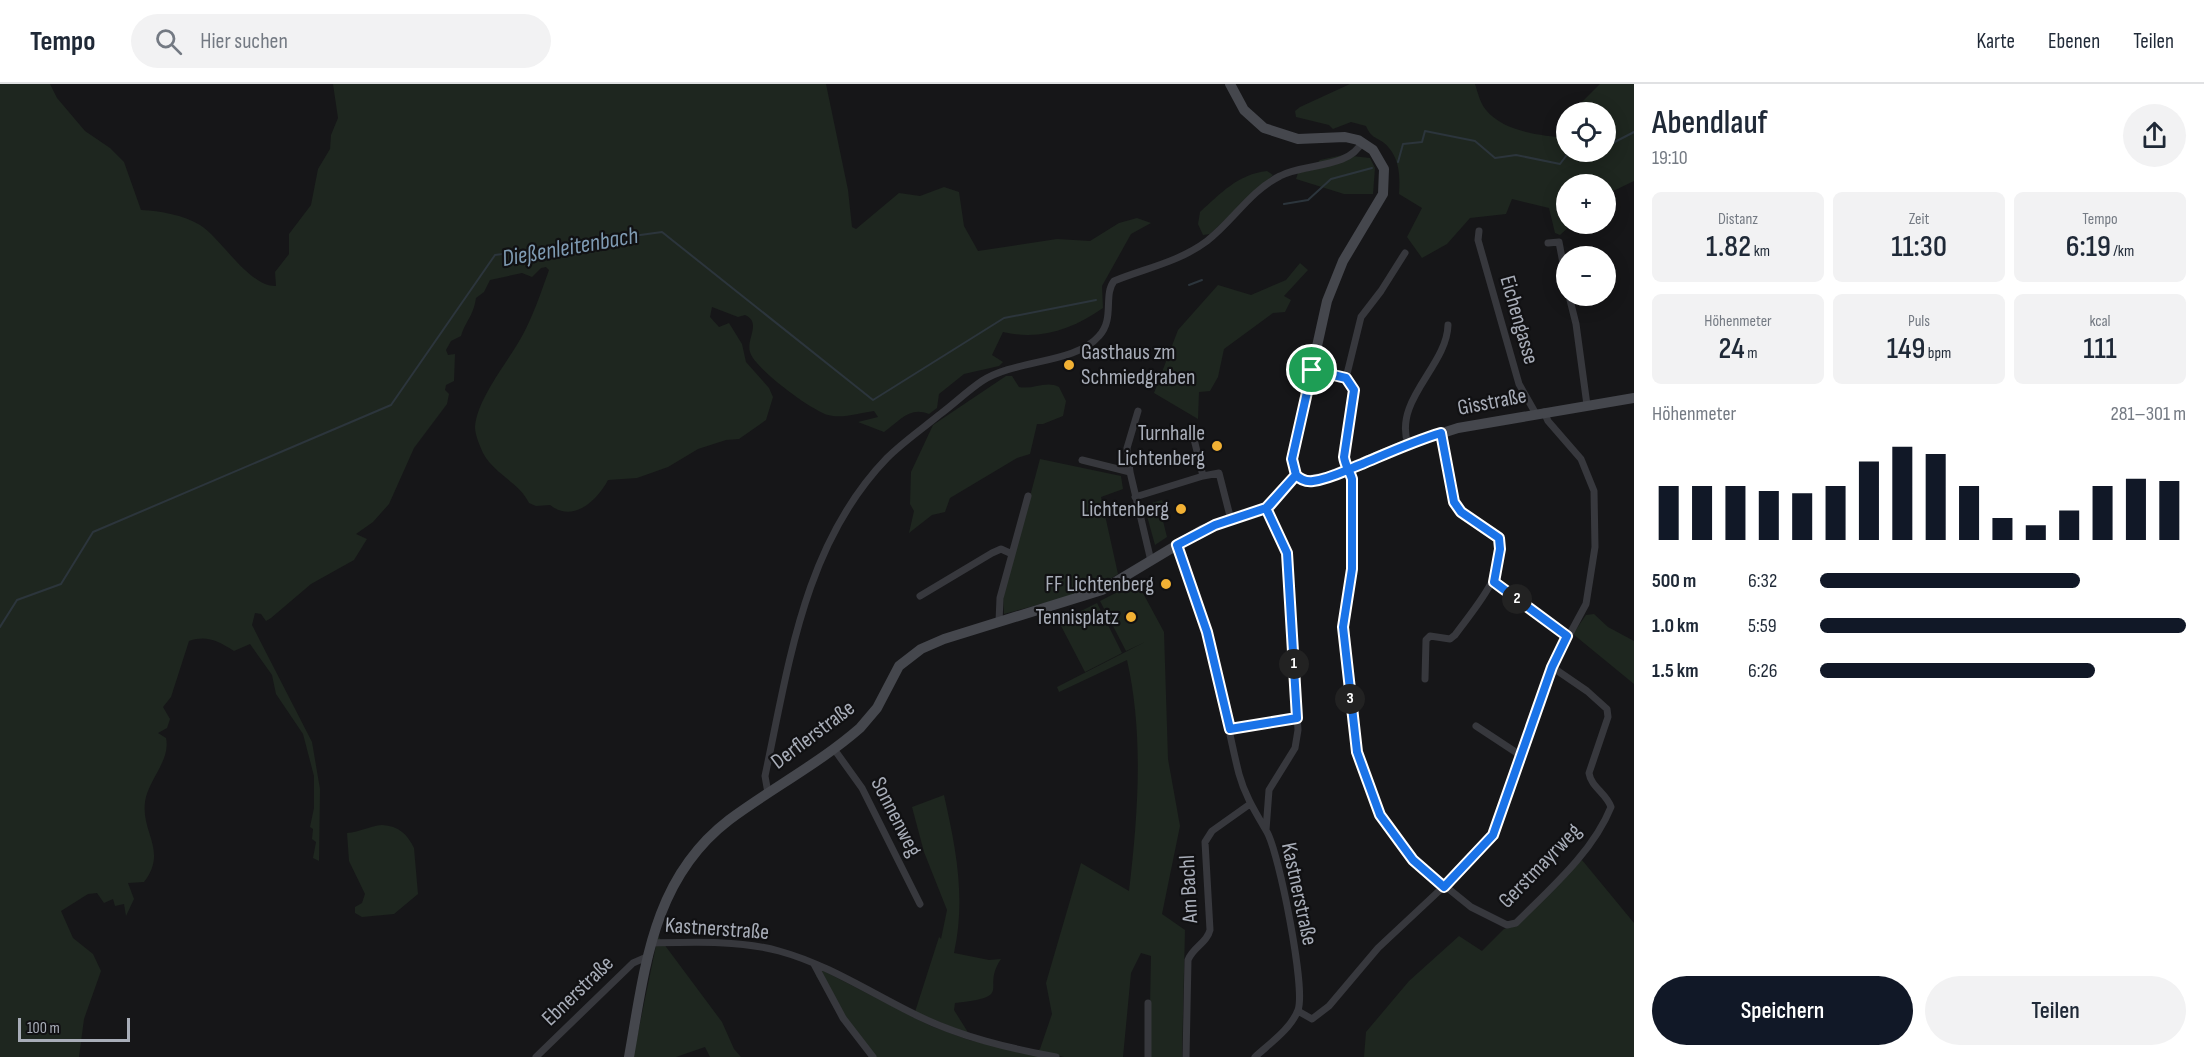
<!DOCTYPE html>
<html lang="de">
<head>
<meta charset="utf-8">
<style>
	body { margin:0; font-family:"Sofia Sans Condensed",sans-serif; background:#f2f2f3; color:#1f2937; height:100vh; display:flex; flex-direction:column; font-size:22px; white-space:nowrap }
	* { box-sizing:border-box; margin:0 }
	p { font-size:20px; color:#747a83 }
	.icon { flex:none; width:33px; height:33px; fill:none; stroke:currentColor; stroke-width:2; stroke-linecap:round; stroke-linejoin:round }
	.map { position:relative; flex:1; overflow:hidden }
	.drawer { display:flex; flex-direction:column; background:#fff; width:570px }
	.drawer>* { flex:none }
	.buttons { position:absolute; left:1556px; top:18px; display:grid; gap:12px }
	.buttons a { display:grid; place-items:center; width:60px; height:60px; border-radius:50%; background:#fff; box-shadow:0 3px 15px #0003; font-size:30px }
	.scale { position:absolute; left:18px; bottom:15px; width:112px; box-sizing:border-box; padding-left:6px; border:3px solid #a8adb8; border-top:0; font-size:16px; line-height:21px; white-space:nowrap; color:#a8adb8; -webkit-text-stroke:4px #111113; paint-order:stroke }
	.pin { position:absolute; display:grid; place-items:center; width:51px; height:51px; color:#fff; margin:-26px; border:3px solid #fff; border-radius:50%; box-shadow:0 2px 6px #0007 }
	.km { position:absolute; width:30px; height:30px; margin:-15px; border-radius:50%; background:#222; color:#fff; font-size:16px; line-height:30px; text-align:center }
	.round { display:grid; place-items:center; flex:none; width:63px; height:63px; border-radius:32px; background:#f2f2f3 }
	.head { display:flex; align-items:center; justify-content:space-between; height:102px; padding:0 18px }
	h1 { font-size:33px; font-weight:600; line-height:45px }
	.figures { display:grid; grid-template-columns:repeat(3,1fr); gap:9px; height:102px; padding:6px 18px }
	.figures div { display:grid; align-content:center; border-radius:9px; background:#f2f2f3; text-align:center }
	.figures b { font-size:30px; font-weight:600 }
	.figures small { font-size:16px; font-weight:400 }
	.figures p { font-size:16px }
	.chart { height:168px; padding:12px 18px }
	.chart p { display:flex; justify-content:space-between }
	.chart svg { width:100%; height:108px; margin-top:6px; stroke:#111827; stroke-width:6 }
	.primary-button { display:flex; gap:12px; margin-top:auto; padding:12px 18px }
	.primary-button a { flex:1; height:69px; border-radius:36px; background:#111827; color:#fff; font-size:24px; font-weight:600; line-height:69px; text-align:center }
	.primary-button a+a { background:#f2f2f3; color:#1f2937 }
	ul { padding:0 18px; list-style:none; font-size:20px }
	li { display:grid; grid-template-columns:96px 72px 1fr; align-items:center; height:45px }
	li i { height:15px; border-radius:8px; background:#111827 }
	header { display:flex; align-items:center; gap:36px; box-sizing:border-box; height:84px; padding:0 30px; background:#fff; border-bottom:2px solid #e0e1e3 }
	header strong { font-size:28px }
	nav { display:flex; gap:33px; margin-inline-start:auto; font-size:21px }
	.search { width:420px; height:54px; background:#f2f2f3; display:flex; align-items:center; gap:15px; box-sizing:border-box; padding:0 21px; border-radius:33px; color:#747a83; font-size:22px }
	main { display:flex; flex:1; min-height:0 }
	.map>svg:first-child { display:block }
</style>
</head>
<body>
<header>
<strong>Tempo</strong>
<div class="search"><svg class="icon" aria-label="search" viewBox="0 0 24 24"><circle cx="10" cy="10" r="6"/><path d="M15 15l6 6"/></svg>Hier suchen</div>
<nav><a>Karte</a><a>Ebenen</a><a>Teilen</a></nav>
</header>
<main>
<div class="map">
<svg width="1634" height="973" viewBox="0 0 1634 973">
	<rect width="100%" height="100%" fill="#161618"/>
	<!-- green -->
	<path fill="#1e261f" d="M0,0H50L57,14L85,47L110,64L124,78L141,126C161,127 183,131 200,141C221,154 249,203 276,202L275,188L289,170V150L311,121L318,85L330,65L331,51L338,34L333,0H826L848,106L852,143L856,145L899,109L920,112L944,103L959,108L964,142L978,167L1057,155L1090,157L1119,139L1137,134L1151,139L1131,150L1102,202L1103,224C1073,245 1040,257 1003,248L992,271L1003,278L999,282L964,290L939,310L937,324L929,330C909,322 900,337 884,348L858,338L878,333L874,327C859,329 842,335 828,331C811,326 754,284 750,268C746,255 762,238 745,231L738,233L712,223L710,233L719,243L729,239L742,260L746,278L769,304L773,313L766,336L739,355L726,356L698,365L668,383L637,394L608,396C597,417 573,439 550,421L536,422L529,419C520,399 494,390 483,369C480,362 475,351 475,343C477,315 507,279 521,254C533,233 541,208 549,186L546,183L541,184L532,193L522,189L490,196L484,208L476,214C473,233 466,236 461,252L451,257L446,266L448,271L455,270L454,297L446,301L445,306L449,310L447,320L414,364L389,420L373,438L356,450L367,455L354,476L311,500L271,534L266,537L261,530L255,529L252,541L312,658L320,705L319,777L313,774L316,758L312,755L313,745L310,743L314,724V692L303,650L276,610L272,591L250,560L234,567C218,557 207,551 189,557L171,613L163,623L170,635L167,644L158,649L166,654C171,676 148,696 145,718C141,749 168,767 144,798L128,799L134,815L126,832L124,820L115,822L113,815L104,819L97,809L88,810L61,827L73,854L93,870L101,887L84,935L79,973H0Z
		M1350,0H1475C1478,9 1480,19 1486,26C1504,48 1540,51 1566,54V68H1605V28H1574L1575,25L1600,0H1634V97L1605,111V100H1566V140H1572L1560,151L1555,149L1549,124L1512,115L1506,130L1470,134L1447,160L1422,174L1407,153L1422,124L1399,110C1400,94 1400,77 1389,64C1381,53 1372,57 1366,42L1351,38L1333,45L1329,41L1296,33L1295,27L1300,23Z
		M1343,71L1370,74L1375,84L1373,110H1344L1296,95L1298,89L1312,86L1320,76Z
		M1267,87L1273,91L1210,150L1203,151L1198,140L1200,128C1220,110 1238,90 1267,87Z
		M1300,179L1308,186L1284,212L1291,216L1285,228L1273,229L1224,265L1218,293L1210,307L1199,308L1198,335L1154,309L1178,246L1218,201L1251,211L1286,196Z
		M1006,292H1012L1019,303C1033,306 1046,296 1059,303L1066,317L1063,332L1043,340H1037L1030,370L1017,374L950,414L945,428L932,431L909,449L914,427L910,420L911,388L933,341Z
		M1040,375L1121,392L1123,405L1101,413L1118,490L1092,506L1004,530L1003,513Z
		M1162,416L1163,419L1159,421L1160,425L1164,424L1166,432L1163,437L1167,453L1155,461L1144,421Z
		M1137,498L1164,548L1168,675L1180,742L1162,830L1185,846L1182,973H1149L1151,872L1141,869L1131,889L1123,973H1064L1037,967L1040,965L1052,930L1046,899L1081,779L1129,807C1138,731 1144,651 1127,576L1059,608L1057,603L1145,558L1126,567L1100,517Z
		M1097,519L1122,569L1085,588L1059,538Z
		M1594,530L1608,543L1634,557V600L1573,550L1586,531Z
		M944,711C956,765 966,814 954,869L989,876L1001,875C980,906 1016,912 955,919L954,926L969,950L915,928L939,853L941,855L947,826L924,768L912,723Z
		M382,741C399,742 407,750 414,764L418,810L394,830L362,833L355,829V823L362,819L365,810L349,777L347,749C360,748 370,742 382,741Z
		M1582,776L1634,839V973H1364L1366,948L1409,897L1459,852L1482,867L1504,845L1516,842Z
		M658,852L722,938L734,965L741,973H710L705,963L676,973H633Z
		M814,882L931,942L969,956L1041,973H870L816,892Z"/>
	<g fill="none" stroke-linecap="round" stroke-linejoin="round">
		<!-- stream -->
		<path stroke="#2c353c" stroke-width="2" d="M1605,63L1634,48
			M1398,78L1403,60L1422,58L1425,47L1475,57L1495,74L1516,71L1560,80L1569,68
			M1284,120L1308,116L1331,95L1372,84
			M1189,201L1202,196
			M0,543L17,516L61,500L93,448L391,321L495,171L662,148L873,316L1004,234L1096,216"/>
		<!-- street -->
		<path stroke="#37383d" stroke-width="7" d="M1479,147L1478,156L1519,300L1536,330
			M1548,159L1559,158L1566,195
			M1569,212L1576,240L1587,321
			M1312,286L1346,294L1354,306L1344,373L1352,395V485L1343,543L1354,653L1362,685L1380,731L1413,776L1471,823L1507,841L1516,839C1550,805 1593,768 1611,723C1606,709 1591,703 1589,689L1608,633L1607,625L1587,607L1552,583
			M1346,294L1361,233L1381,207L1405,169
			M1138,327L1127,364L1130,388L1151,477
			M1408,360C1393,316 1447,282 1448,241
			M1082,376L1130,388
			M1203,392L1219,389L1231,436
			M1135,413L1203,392L1193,351
			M1266,424L1287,469L1298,646L1295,664L1269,706L1266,746
			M1177,461C1186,490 1198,519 1207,548C1220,594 1227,643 1239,690C1245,712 1256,729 1267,748C1279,769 1306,905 1298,926C1291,945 1269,960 1255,973
			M1494,498L1567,552
			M920,512L992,469L1001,465L1012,470
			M999,538L1000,514L1028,412
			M1425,595L1426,556L1430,552L1450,555L1455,551C1472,527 1514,482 1497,450L1466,432L1454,418L1441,349
			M1476,642L1520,671
			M1230,645L1297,634
			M834,665L862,704L920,820
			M768,709L765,692C789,580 804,460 887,374C903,358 922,345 939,331C954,320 967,307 982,297C1016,275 1075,280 1099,252C1115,235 1103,211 1114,197C1146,184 1179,178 1207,157C1233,137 1250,107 1280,92C1304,79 1349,85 1362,58
			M651,859C692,858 739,856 779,867C827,880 871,909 916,931C961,953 1008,964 1056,973
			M814,880L843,934L873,973
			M1148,919V973
			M1298,927L1312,935L1329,922L1378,864L1471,777L1493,751L1552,583L1586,520L1595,463L1594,407L1581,375L1548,337L1544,328
			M536,973L633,879L649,872
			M1186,973L1188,876C1193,863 1207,859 1210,846L1205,758L1212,747L1250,720"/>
		<!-- secondary -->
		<path stroke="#45474d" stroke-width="10" d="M1230,0L1244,26L1264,44L1298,55L1345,53L1358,56L1373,66L1384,85L1383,110L1343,177L1327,217L1292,375L1296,391
			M1296,391L1305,397L1327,393L1408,360L1458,344L1634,314
			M629,973C645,884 652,795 729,736C772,704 820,679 860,644L877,624L899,582L921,565L944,555L1102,506L1202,446L1266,424L1296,391"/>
	</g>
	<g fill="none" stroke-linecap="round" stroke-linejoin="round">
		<!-- route casing -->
		<g stroke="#fff" stroke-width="12">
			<path id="route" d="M1312,286L1292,375L1296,391L1270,421L1266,424L1215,441L1177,461L1207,548L1230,645L1297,634L1287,469L1266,424L1296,391C1301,396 1306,398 1313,397C1330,395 1346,386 1362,380C1388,369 1414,357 1441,349L1454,418L1461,428L1499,454L1500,465L1494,498L1567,552L1552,583L1493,751L1444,803L1413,776L1380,731L1357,668L1343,543L1352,485V395C1350,388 1345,381 1344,373L1354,306L1346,294L1312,286"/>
		</g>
		<!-- route -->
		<use href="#route" stroke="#1a73e8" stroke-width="8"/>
	</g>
	<!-- markers -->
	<g fill="#f2b134" stroke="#111113" stroke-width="2">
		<circle cx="1069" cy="281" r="6"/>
		<circle cx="1217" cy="362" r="6"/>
		<circle cx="1181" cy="425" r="6"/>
		<circle cx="1166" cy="500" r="6"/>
		<circle cx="1131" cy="533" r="6"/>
	</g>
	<g text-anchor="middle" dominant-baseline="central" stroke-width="4.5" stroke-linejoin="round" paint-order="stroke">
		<!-- street labels -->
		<g font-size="22" fill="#a8adb8" stroke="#111113">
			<text transform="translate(1519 236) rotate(74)">Eichengasse</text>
			<text transform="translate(1492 318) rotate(-11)">Gisstraße</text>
			<text transform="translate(813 651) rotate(-37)">Derflerstraße</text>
			<text transform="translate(896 733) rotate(63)">Sonnenweg</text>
			<text transform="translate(1540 782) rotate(-46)">Gerstmayrweg</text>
			<text transform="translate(1189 805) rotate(-93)">Am Bachl</text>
			<text transform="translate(1299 810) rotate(78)">Kastnerstraße</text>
			<text transform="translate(717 845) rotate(4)">Kastnerstraße</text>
			<text transform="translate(578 907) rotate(-44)">Ebnerstraße</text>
		</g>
		<!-- poi labels -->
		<g font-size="22" fill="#a8adb8" stroke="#111113" text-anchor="end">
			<text x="1081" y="268" text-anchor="start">Gasthaus zm<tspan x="1081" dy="25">Schmiedgraben</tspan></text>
			<text x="1205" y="349">Turnhalle<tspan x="1205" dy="25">Lichtenberg</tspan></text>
			<text x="1169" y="425">Lichtenberg</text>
			<text x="1154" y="500">FF Lichtenberg</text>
			<text x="1119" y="533">Tennisplatz</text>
		</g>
		<!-- water labels -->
		<g font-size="24" font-style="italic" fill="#7f9bb3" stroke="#111113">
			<text transform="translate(570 163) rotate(-10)">Dießenleitenbach</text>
		</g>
	</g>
</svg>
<div class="buttons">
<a><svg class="icon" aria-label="locate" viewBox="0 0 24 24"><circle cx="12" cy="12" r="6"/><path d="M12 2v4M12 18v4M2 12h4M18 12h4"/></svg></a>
<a>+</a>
<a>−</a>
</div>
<div class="scale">100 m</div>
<div class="pin" style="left:1312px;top:286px;background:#1e9e55"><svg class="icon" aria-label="arrive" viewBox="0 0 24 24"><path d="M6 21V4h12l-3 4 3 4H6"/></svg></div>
<b class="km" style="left:1294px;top:580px">1</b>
<b class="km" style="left:1517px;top:515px">2</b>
<b class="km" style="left:1350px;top:615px">3</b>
</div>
<section class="drawer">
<div class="head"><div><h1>Abendlauf</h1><p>19:10</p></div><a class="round"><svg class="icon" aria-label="share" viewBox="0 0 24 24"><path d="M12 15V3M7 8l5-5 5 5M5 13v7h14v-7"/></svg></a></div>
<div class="figures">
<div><p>Distanz</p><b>1.82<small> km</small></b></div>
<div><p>Zeit</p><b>11:30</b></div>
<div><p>Tempo</p><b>6:19<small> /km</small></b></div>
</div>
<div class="figures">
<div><p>Höhenmeter</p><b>24<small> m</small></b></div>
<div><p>Puls</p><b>149<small> bpm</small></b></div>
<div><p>kcal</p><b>111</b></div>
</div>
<div class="chart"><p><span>Höhenmeter</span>281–301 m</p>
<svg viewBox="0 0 160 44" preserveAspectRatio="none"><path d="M5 44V22M15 44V22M25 44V22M35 44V24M45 44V25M55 44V22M65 44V12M75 44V6M85 44V9M95 44V22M105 44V35M115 44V38M125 44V32M135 44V22M145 44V19M155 44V20"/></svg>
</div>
<ul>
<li><b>500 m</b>6:32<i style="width:71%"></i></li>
<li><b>1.0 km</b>5:59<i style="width:100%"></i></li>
<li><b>1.5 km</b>6:26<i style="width:75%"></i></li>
</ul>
<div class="primary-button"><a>Speichern</a><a>Teilen</a></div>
</section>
</main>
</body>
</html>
